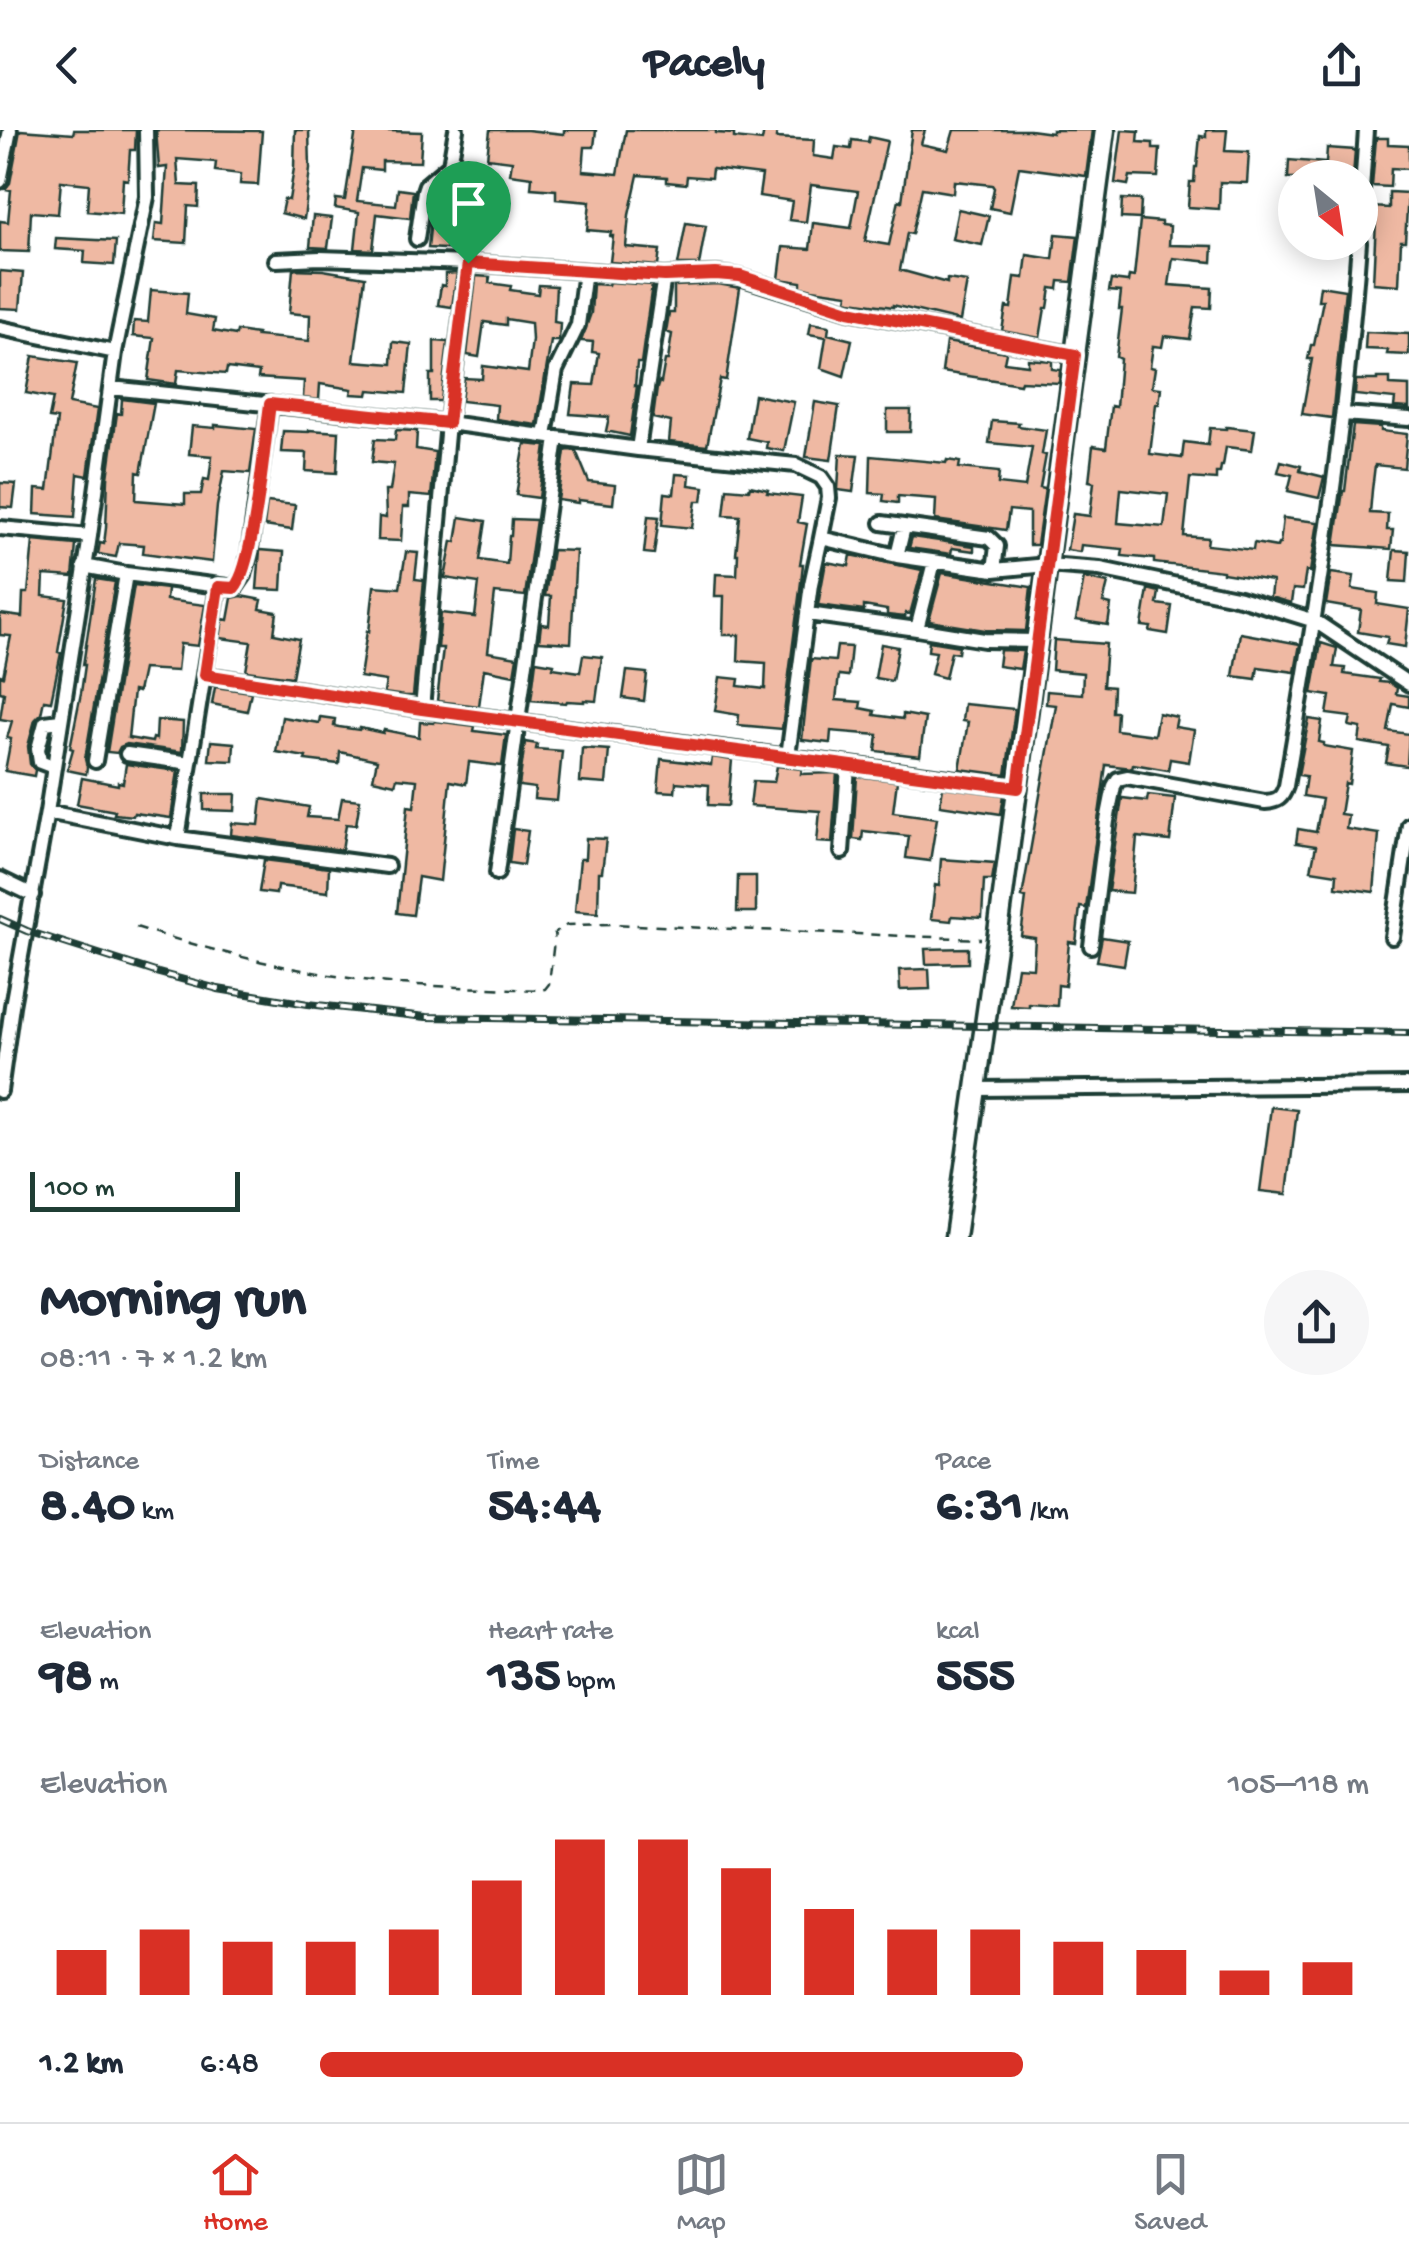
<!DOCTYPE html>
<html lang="en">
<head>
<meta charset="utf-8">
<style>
	body { margin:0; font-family:"Gochi Hand",sans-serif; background:#f6f6f7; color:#1f2937; height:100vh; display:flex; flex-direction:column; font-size:38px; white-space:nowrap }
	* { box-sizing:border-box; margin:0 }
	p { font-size:32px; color:#747a83 }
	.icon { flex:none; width:55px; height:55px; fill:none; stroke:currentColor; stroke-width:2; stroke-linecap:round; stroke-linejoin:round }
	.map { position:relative; height:1107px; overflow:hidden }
	.panel { display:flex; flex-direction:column; background:#fff; flex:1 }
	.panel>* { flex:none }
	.needle { width:65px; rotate:150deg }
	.tools { position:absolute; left:1278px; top:30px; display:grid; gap:20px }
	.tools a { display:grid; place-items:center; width:100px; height:100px; border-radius:50%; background:#fff; box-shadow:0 5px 25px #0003; font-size:50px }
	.scale { position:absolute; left:30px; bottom:25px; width:210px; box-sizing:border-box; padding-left:10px; border:5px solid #1f3d34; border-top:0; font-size:28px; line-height:35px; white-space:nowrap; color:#1f3d34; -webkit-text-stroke:8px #fff; paint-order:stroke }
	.pin { position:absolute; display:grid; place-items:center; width:85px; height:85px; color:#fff; margin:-102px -42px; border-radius:50% 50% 50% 0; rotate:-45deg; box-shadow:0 0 10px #0007 }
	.pin .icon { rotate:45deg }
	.round { display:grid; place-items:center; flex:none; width:105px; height:105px; border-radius:52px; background:#f6f6f7 }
	.overview { display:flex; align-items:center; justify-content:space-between; height:170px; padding:0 40px }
	h1 { font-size:55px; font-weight:700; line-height:75px }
	.stats { display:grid; grid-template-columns:repeat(3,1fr); gap:15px; height:170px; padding:10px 40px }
	.stats div { display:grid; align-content:center }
	.stats b { font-size:50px; font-weight:700 }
	.stats small { font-size:28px; font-weight:400 }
	.stats p { font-size:28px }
	.chart { height:280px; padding:20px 40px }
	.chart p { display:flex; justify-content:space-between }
	.chart svg { width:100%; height:180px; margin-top:10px; stroke:#d93025; stroke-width:6 }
	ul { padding:0 40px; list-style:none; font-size:32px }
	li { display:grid; grid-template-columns:160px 120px 1fr; align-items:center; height:75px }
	li i { height:25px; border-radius:12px; background:#d93025 }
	header { display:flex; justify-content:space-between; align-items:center; height:130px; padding:0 40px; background:#fff; font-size:45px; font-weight:700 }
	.dock { display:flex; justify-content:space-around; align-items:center; height:140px; border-top:2px solid #e0e1e3; background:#fff; font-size:28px; color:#747a83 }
	.dock a { display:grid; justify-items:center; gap:5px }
	.dock .current { color:#d93025 }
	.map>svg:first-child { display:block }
</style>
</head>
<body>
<header><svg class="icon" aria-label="back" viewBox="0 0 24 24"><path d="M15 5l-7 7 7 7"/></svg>Pacely<svg class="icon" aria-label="share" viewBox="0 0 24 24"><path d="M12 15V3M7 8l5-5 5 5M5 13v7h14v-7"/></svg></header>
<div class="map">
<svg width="1409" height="1107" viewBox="0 0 1409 1107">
	<rect width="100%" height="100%" fill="#fff"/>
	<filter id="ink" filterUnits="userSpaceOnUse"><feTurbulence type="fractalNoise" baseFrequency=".01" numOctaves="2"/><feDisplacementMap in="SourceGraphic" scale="20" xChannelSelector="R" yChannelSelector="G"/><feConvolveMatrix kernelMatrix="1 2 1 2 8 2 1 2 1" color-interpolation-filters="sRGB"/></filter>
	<g filter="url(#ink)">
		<!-- building -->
		<path fill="#efb9a3" stroke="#1f3d34" stroke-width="2.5" fill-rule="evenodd" d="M20,0L73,4L74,0H136L135,20H130L128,50L123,49L121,84L87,81L89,54L61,51L58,84L31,82L29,122L0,121V91L8,92L11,60L5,59L10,53Z
			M156,0L262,1L258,55L240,54L241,44L215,41L216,32L177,29L179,55L199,56L198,77L188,76L186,113L154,111L156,93L163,94L167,37L159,38Z
			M295,0H309L310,39L304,89L281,83L284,69L289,70L294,38Z
			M356,0L422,2L420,32L382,31V40L362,38L357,71L396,75L398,59L413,61L410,88L377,84L373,120L355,119L359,82L335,78L336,69L345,70Z
			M490,0H527L564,4V0H596L594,17H585L583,41L618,44L626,0H716V3L734,4V8L762,11L764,0H777L776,8L814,10L813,26L834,29L836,17L851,19L852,10L868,12L869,7L887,11L865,111L889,115L899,70L902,71L912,0H925L921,14L948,20L954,0H1030L1052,3V0H1092L1086,46L1019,37L1010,82L990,78L994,58L992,55L954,51L953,63L922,58L912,104L907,103L900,140L947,153V149L967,152L960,191L893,175V177L851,171L847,170L848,164L812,159L801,156V152L779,149L783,117L810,119L813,93L851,98L858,61L811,55L806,92L789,90L792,71L759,66L762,45L712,39L711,48L687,46L686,54L667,52V47L638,45L629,85L626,117L660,120L658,136L610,132L613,106H610L611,102L587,100L590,72L556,69V60L531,58L532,47L510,44L512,31L487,28Z
			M1122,0L1139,1L1138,12L1153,13V19H1160L1158,47L1130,46L1128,55L1115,53Z
			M1206,0H1227L1225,21L1249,22L1247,53L1220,52L1219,79L1188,77L1190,52H1194L1195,37H1197L1200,6L1206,7Z
			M1376,8H1388V14L1409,15V39L1391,38L1390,57L1372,56Z
			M1327,18L1355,20L1353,48H1288L1289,30L1326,33Z
			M1389,62L1408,63L1405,111H1401L1399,155L1373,153L1376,90L1370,89L1371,77L1389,78Z
			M433,69L463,70L461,120L428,118Z
			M1122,69L1141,70L1140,89L1121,88Z
			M958,79L989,86L982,115L952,109Z
			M313,86L332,88L328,118L310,117Z
			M1140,90L1161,92V95L1170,96L1169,115L1213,116L1212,132L1173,128L1169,155L1212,158L1211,178L1195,177L1190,209L1164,206L1162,217L1153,216L1150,237L1155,238L1152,257L1161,258L1159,274H1156L1150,324L1182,328L1184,312L1208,315L1210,298L1226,299V297L1255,300L1252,320L1226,317L1223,336H1221L1220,343H1216V350L1190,348L1184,406L1208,408L1207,415L1253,420L1254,413L1277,417L1278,414H1280L1283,388L1318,392L1310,442L1306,441L1303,460L1293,459L1291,473L1270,467L1272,451L1223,443V441L1154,433V429L1122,426L1123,419L1081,415L1080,422L1067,420L1073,384L1090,386L1094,352L1089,351L1093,316L1106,318L1111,276L1116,277L1120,229L1116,227L1122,179H1119L1121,162L1109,161L1111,150L1128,152L1129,146L1134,147ZM1121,359L1168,364L1164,397L1118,393Z
			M686,93L706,96L699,135H678Z
			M1056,104L1078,106L1072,152L1059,151L1058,159L1051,158L1048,178H1045L1040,208L1002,201L1006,177L1011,178L1015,147L1024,148L1027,125L1053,129Z
			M56,108L116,111L114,135L84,133L85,121L55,119Z
			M293,139L323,140L365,147L354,231L392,234L393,212L411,214L406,263L369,260L368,265L351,264L352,259L320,254L319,270L303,268L304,251L258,248L259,242L227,238L226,244L178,240L176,254L148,250L154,208L133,206L134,191L148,192L151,160L188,163L186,184L215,189L213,201L236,205L237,201L257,204L256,206L309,211L310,185L289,183Z
			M0,141L23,143L20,179L0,178Z
			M457,143L452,177L438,175L441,155L445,156V144Z
			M476,146L490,147L489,153L511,156L510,160L538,164L539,155L556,156L554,192L560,193L559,211H551L537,295L496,289L497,275L461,271L464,248L482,249L483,236L528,242L532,210L531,193L506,189V195L484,192L479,227L467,225Z
			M609,152L652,155L641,233H637L635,256H637L630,306L606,301L609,287L570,284L574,254L594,255L599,223L592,222L593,212L581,211L591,183L593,154L608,155Z
			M718,154L740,158L726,250L720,249L707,316L669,312L671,292L653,288L657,258L659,252L661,253L665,230H668L672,204L666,202L669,183H674V156Z
			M1320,156L1345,160L1332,288L1302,284L1312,229H1308L1311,215H1314L1323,170H1318Z
			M811,193L829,196L828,204L852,210L844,246L821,238L826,207L809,204Z
			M1366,202L1409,204V225L1387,224L1388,220L1365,219Z
			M434,211L448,212L441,271H430V244H434Z
			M946,212L1006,222L1004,232L1028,235V229L1052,231V239L1060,240L1059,253L1021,251L1020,254L942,242Z
			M33,226L77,233L69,274L97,279L88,346L78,344L75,387L35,384L36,359L48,360L57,289L49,288L53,268L26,263Z
			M1377,248H1390V255L1409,256V278L1394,277L1395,269L1355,265L1356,250H1377Z
			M754,265L794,272L784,321L766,318L767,312L747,308Z
			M122,269L154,273L141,343L137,342L136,370L185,374V364H201L204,349L209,350L212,326L189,324L192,296L215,298V295L256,299L250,343L224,341L217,376L212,432L143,423L144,415L119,413L116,427L98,424L100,413L104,414L106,398L108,348L117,283L121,284Z
			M815,272L839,276L831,330L806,327Z
			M887,280H911L910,302H887Z
			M992,291L1019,293L1018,296L1046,300L1042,324L1046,325L1040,358L1045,359L1037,415H1029V382L1009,380L1006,400L978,396L935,390L936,369L898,366V373L883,371L884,364L870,363L871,326L946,333L947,330L960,332L959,338L999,342L998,354L1025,357L1032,317L989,313Z
			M1353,295L1381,297V301L1407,304L1404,338L1375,335L1372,360L1370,383L1388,384L1387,400H1393L1391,419L1335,415L1343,361H1345Z
			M309,300L339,302L337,343L306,341L307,323L281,322L283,301L309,302Z
			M396,300L417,301L416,319L435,322L431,367L409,365V377H403L401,411L378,410L379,387L386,388L385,361H390L394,334L372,332L375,309L395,310Z
			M525,314L546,316L539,368L516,365Z
			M569,320L576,321L589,352L615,355L613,374L578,370V373L558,370L565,321Z
			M840,324L858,325L853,362L838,360Z
			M1281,331L1301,336L1300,341L1324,347L1319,368L1288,361L1292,345L1278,342Z
			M676,344L690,345L689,355L704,357L702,371H696L692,398L662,395L665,363L674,364Z
			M0,353L16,354L13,378L0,377Z
			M750,356L768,360L767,363L802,367L798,392L807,394L800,434H803L801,452L782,599L738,595L739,585L715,581L720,547L739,549L738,556L765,559L766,533L738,531L739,505H723L724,466H715L716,444L737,445L738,424H736L740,386L724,385L727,358L749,360Z
			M267,372L295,375L292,400L264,396Z
			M648,386L659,387L654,424L644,423Z
			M460,387L486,391L480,430L507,434L509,406H511L512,389L536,390L525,466L495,463L488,522L517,527L514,545L484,539L479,576L437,571L443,518H438L441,483L475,487L479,453L445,448L452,411L456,412Z
			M912,407L974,416V421L952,418L951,424L909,418Z
			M33,411L76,415L73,447L44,445L43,466L67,469L58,522L61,523L51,571L44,570L41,584L35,590L28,616L30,634L35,640L34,646L5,641L11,609L7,608L12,591L0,589L4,563L0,562V545L3,546L11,506L0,505V484L22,487L23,463H28Z
			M260,420L284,422L282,460L257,459Z
			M552,420L576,421L571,513L539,511L541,494L549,495L551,466H545Z
			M1394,420L1409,421L1407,452L1391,451Z
			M406,422L418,423L415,449L424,450L413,566H405L384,563L386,551L360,547L367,501L369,502L374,456L400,458Z
			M851,425L922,440L910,484L906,483L905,487L887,485V480L864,476V481L818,475L826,432L849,436Z
			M942,443L1031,457L1026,501L985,500L929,491Z
			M1331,443L1354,446L1352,459L1378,463L1377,474L1409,479L1405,517L1386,514L1388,507L1358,502L1361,480L1326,474Z
			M1084,448L1108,453L1103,473L1111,475L1108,495L1076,490Z
			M96,449L115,452L85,629L87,637L86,644L67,640L73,619L70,618L81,563L85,535H83Z
			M134,455L167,459L166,470L205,475L198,516L180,514L177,541L143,539L138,562L133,561L128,608L152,612L153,608L156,609L157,590L183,592L182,622L127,614L120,617L117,623L107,622Z
			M1148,459L1159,462L1157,474L1172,476L1168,504L1150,501L1151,497L1142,496Z
			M241,466L262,470L260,479L277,482L274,504L299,509L292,547L246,541L251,512L220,508L223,489L228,490L232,468Z
			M1240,503L1300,514L1295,542L1258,537L1256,549L1233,546Z
			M1054,510L1106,514L1103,556L1113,557L1112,582H1117L1116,600L1154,605L1158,583L1177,587L1175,597L1194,600L1189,632L1170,629L1168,640L1133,634L1132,638L1106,635L1086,778L1080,777L1076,813L1069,812L1065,856L1058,855L1057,876L1029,874V877L1011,876L1017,837L1033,838L1035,808L1021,806L1026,768L1022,767L1056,575L1046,574L1047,561L1082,564L1083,543L1052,540Z
			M929,511L959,516L958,523L951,522L945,548L931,544L936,522L928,521Z
			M1321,513L1337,518L1334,537L1345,538L1344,544L1380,549L1379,552L1390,553L1397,558L1396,564L1409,566V577L1393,574L1388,601L1409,604L1407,636L1386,633L1389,617L1359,612L1361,598L1349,596L1351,587L1327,584L1330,566L1312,563Z
			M881,514L898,517L892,551L875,548Z
			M837,516L851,517L848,546L839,545L836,570L861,572L860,578L875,581L874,585L903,589V584L925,588L920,626L876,621L878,605L831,601L830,613L802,610L811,529L835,531Z
			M1000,520L1023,521L1020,539L998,536Z
			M583,525L602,527L596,571L584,570V572L567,571L566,573L531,570L536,531L554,534L553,538L580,542Z
			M627,541L647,543L644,571L623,568Z
			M215,557L251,562L247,581L212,574Z
			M964,574L1015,579L1006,645L960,639L968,592L962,591Z
			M282,587L319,593L320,587L335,589L334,596L339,597L359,600L360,598L383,603L384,600L419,607L420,592L434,593L435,591L475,596L474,601L506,605L502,636L469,632L466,654L450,651L440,751L418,747L413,785L397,783L408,676L414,677L417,650L397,648L395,654L373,649L377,630L340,622L339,634L305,630L306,627L276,622Z
			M1309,589L1322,591L1319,612L1324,613V616L1353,621L1349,654L1345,653L1340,684L1348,685L1346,699L1379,704L1374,762L1336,757L1337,744L1311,740L1316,716L1296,713L1298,699L1316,702L1322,669L1303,666L1306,646L1298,645Z
			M211,611L234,613L233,631L209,630Z
			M525,612L537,614L536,619L562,621L557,671L534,669L535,658L519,656Z
			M582,618L609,620L606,654L580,652Z
			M712,627L732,630L728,676L708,675L709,655L676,652L675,662L658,661L661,629L711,635Z
			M126,634L178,641L171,688L134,683L133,686L114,684L115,681L77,674L82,648L118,655V652L123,653Z
			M777,636L802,639L801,644L837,643L832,713L817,712L820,681L750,676L753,651L774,652Z
			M857,646L897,651L893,682L937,688L930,731L906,728L909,706L863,701L862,710L853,709Z
			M943,657L1004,665L1001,684L940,675Z
			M204,664H236L235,681L204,680Z
			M1148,665L1175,668L1170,711L1137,707L1132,763L1108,761L1122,668L1147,671Z
			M342,668L360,670L356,695L346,694L342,720L231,705L232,693L259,695L262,669L309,677L307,687L338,689Z
			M513,699L528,701L523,735L509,733Z
			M586,708L606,709L602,742H599L598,783L575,781L580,729H585Z
			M941,729L995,733L992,750H984L982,788L952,786L951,791L931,789L935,755L939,756Z
			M264,730L329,738L328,762L277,756L276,764L259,762Z
			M738,746H756V782H737Z
			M1102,807L1128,811L1124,835L1097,831Z
			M968,818V833L926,834L925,819Z
			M929,839L930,859L900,860L899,840Z
			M1271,977L1297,980L1287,1064L1260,1061Z"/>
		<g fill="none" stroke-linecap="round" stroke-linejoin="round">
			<!-- street casing -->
			<g stroke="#1f3d34" stroke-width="20">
				<path id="street" d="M0,51L10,0
					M1360,91L1366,0
					M417,109L424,61L426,55L450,35L456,0
					M276,130L320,128L468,133L664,146L716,144L740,147L849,181L1075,225
					M0,198L115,222
					M111,258L448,293L638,319L796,335L821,347L828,357L829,368L821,408
					M1344,284L1409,289
					M545,306L556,240L578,195L585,141
					M638,319L664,146
					M882,393L989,408L997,416L994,440
					M0,398L90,406
					M897,426L904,397
					M934,432L917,499L984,510L1037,511
					M84,436L126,444L235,458L244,445L249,425L270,274
					M808,484L917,499
					M205,545L422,579L1018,657
					M422,579L448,293L468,133
					M127,624L190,633
					M788,626L811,454L821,408L897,426L994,440L1047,435L1100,439L1240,468L1315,491L1409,554
					M95,631L126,444
					M53,637L40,632L38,619L45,593L60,591
					M47,682L178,708L387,736
					M178,708L218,457
					M842,722L848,636
					M497,743L557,308
					M0,749L33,765
					M1392,807L1409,695
					M1091,816L1107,691L1114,656L1118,649L1127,647L1265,672C1278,671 1282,668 1286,656C1317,476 1346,295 1359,112
					M977,959L1409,955
					M0,961L12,876L47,682L90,406L115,222L147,67L146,0"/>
			</g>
			<!-- secondary casing -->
			<g stroke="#1f3d34" stroke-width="25">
				<path id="secondary" d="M955,1107L997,810L1105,0"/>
			</g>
			<!-- path -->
			<path stroke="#1f3d34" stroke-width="2.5" stroke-dasharray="10 8" stroke-linecap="butt" d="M136,797C221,824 311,846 400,854C446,857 493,858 539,860L545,859L549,854L555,802L567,795L611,794L981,809"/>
			<!-- street -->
			<use href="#street" stroke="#fff" stroke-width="12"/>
			<!-- secondary -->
			<use href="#secondary" stroke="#fff" stroke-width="18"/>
			<!-- rail casing -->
			<g stroke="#1f3d34" stroke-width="8">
				<path id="rail" d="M0,789L27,801L155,842L218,859L308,874L426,887L1409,903"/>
			</g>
			<!-- rail -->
			<use href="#rail" stroke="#fff" stroke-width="4" stroke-dasharray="11" stroke-linecap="butt"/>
		</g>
	</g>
	<g fill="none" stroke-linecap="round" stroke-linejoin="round" filter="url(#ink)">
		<!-- route casing -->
		<g stroke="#fff" stroke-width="20">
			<path id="route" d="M468,133L664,146L716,144L740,146L849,181L1075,225L1018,658L422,579L205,545L218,457L234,458C254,438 265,309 270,274L448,293Z"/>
		</g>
		<!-- route -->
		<use href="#route" stroke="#d93025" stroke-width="12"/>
	</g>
</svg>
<div class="tools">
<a><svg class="needle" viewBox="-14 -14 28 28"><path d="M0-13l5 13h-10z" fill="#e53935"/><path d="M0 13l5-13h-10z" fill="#747a83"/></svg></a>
</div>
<div class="scale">100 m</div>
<div class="pin" style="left:468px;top:133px;background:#1e9e55"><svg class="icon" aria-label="arrive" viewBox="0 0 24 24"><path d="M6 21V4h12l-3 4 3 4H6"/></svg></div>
</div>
<section class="panel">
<div class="overview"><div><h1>Morning run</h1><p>08:11 · 7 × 1.2 km</p></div><a class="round"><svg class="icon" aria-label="share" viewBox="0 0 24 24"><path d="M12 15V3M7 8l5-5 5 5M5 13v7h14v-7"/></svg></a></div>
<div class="stats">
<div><p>Distance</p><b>8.40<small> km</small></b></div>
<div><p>Time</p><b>54:44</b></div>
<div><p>Pace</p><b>6:31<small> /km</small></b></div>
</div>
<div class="stats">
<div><p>Elevation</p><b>98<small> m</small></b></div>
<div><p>Heart rate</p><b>135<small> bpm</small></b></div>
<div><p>kcal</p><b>555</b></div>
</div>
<div class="chart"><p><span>Elevation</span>105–118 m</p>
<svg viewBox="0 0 160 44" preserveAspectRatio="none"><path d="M5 44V33M15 44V28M25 44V31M35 44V31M45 44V28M55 44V16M65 44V6M75 44V6M85 44V13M95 44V23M105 44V28M115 44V28M125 44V31M135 44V33M145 44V38M155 44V36"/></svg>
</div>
<ul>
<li><b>1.2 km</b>6:48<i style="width:67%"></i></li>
</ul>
</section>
<nav class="dock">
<a class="current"><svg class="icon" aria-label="home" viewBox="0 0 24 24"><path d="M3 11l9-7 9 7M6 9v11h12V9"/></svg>Home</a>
<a><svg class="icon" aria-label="map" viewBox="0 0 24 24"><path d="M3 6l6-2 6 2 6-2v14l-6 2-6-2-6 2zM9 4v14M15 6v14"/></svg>Map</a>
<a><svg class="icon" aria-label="saved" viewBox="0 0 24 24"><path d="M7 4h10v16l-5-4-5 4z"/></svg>Saved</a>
</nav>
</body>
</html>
